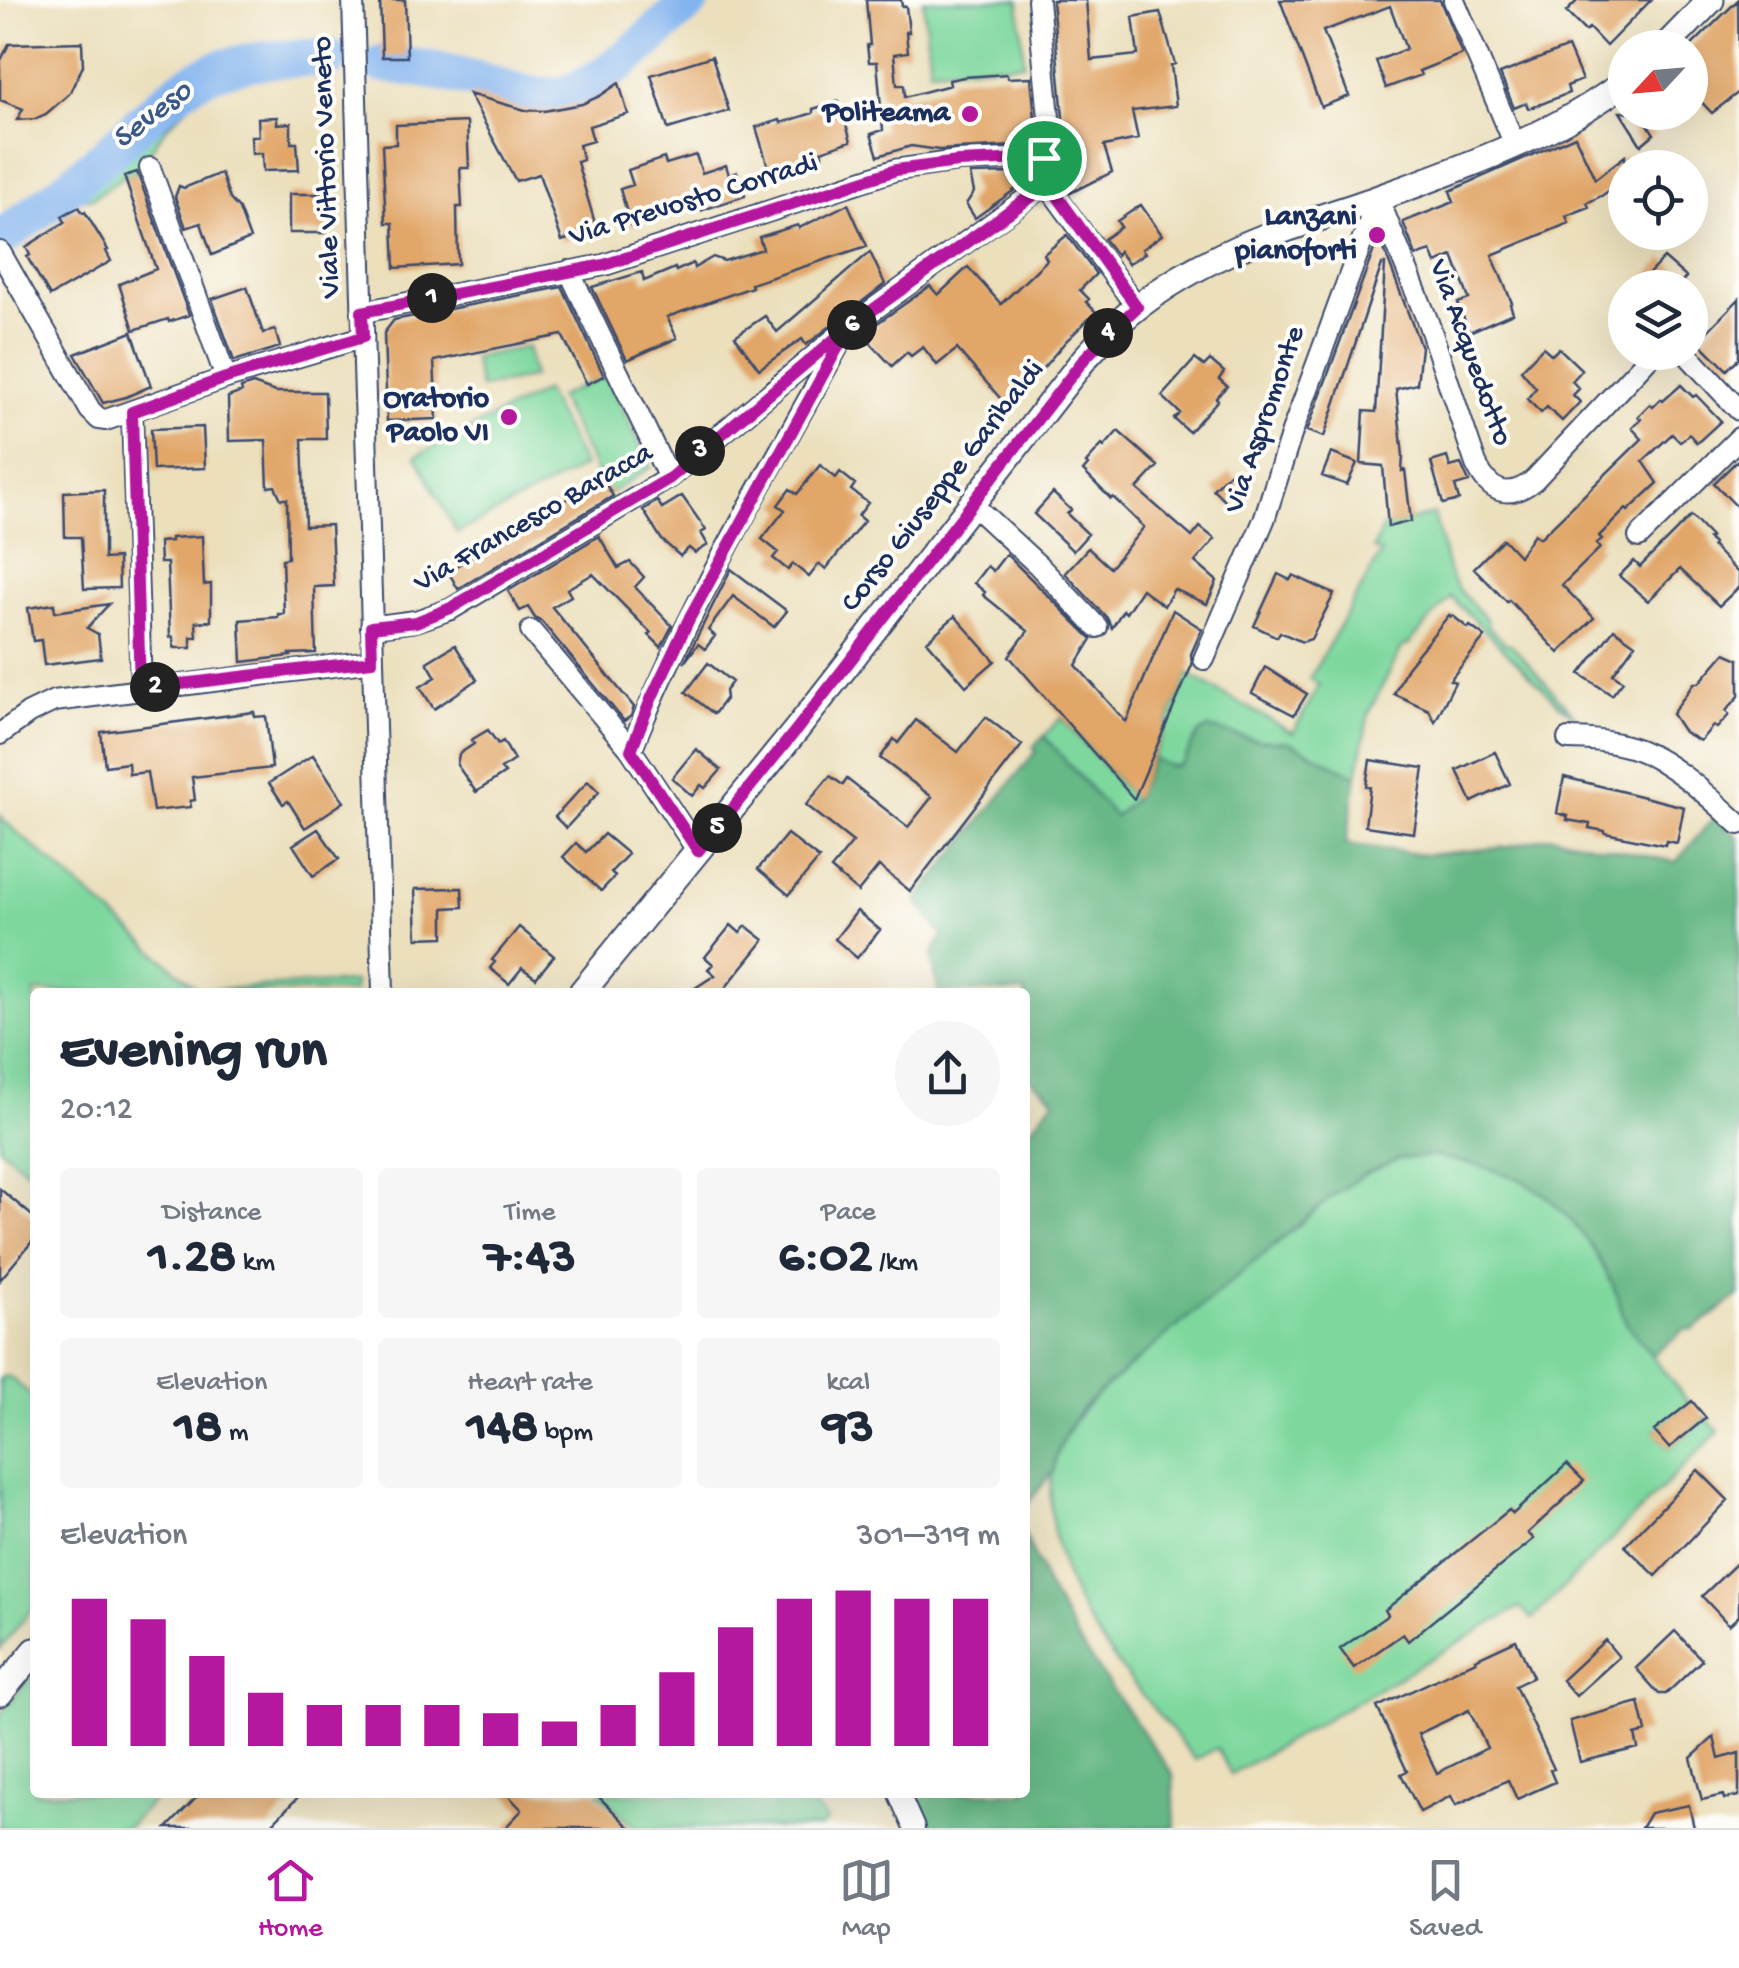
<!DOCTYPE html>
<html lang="en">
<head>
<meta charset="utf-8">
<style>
	body { margin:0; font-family:"Gochi Hand",sans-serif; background:#f6f6f7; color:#1f2937; height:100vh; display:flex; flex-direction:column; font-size:38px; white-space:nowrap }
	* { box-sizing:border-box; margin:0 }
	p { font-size:32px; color:#747a83 }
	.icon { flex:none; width:55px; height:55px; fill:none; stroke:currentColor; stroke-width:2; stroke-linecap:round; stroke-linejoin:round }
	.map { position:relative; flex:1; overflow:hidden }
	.details { position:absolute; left:30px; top:988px; width:1000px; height:810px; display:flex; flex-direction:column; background:#fff; border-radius:10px; box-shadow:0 10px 40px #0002 }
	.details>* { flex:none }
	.needle { width:65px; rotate:244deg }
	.tools { position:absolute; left:1608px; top:30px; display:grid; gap:20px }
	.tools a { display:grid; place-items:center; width:100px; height:100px; border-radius:50%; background:#fff; box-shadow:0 10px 40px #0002; font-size:50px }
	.pin { position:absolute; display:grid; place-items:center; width:85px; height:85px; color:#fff; margin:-42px; border:5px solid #fff; border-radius:50%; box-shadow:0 2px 10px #0007 }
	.km { position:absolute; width:50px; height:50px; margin:-25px; border-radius:50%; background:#222; color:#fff; font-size:28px; line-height:50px; text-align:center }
	.round { display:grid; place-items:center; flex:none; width:105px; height:105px; border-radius:52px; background:#f6f6f7 }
	.summary { display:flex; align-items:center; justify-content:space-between; height:170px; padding:0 30px }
	h1 { font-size:55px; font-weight:700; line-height:75px }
	.stats { display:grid; grid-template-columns:repeat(3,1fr); gap:15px; height:170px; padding:10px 30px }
	.stats div { display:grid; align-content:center; border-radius:10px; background:#f6f6f7; text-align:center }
	.stats b { font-size:50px; font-weight:700 }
	.stats small { font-size:28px; font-weight:400 }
	.stats p { font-size:28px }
	.chart { height:280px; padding:20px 30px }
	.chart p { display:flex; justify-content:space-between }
	.chart svg { width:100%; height:180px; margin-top:10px; stroke:#b5179e; stroke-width:6 }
	.tab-bar { display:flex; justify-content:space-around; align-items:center; height:140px; border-top:2px solid #e0e1e3; background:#fff; font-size:28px; color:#747a83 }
	.tab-bar a { display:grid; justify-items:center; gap:5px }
	.tab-bar .selected { color:#b5179e }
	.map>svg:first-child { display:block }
</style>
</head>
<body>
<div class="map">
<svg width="1739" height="1828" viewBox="0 0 1739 1828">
	<rect width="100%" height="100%" fill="#fdfcf7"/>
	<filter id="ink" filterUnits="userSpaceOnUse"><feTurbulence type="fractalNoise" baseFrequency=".01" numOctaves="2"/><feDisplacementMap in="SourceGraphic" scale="20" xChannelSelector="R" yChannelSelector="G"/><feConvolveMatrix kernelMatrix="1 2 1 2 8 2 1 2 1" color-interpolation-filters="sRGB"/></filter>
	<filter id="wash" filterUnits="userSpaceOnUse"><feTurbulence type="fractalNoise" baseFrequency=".0048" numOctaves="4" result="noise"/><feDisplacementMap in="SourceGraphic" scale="40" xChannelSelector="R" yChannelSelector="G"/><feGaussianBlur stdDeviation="2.25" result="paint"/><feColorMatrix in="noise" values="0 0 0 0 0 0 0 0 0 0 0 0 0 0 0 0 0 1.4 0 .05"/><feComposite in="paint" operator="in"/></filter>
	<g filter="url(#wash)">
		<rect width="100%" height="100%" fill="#ebdfbc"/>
		<!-- green -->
		<path fill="#7ed89e" stroke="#4c847e" stroke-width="2.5" d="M923,0H1019L1024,63L930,69Z
			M187,107L167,127L140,166V171L124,176L93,198H75Z
			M527,347L533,377L480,388L473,358Z
			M606,375L651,467L611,493L602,478L600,479L558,397Z
			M545,391L584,466L457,533L416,456Z
			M1434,514L1449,573L1458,589L1487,620L1488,626L1506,644H1511L1576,717L1561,706L1451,597L1407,646H1403L1369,712L1357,776L1289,742L1257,740L1208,728C1179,744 1194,783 1153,758L1188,674L1293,733L1319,685L1310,678L1381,553L1373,549L1384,526L1388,527Z
			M1061,718L1134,799L1115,817L1044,736Z
			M0,814L3,820L199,990L354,982V992H35V1176L0,1148Z
			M1434,1156L1482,1166L1519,1179L1546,1195L1571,1220L1596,1253L1614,1288L1626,1323L1689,1403L1655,1431L1669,1448L1706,1418L1719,1431L1532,1619L1520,1607L1231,1774L1217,1748L1195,1760C1161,1716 1116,1667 1087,1620C1061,1576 1040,1509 1056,1458C1064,1430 1082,1409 1103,1389L1329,1199L1364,1174L1398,1159Z
			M8,1376L35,1398V1605L0,1649V1378Z
			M35,1672V1792L161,1793L126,1828H0V1715Z
			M599,1793H801L827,1820L820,1828H636Z"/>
		<!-- forest -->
		<path fill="#66b885" stroke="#407472" stroke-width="2.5" d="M1208,728L1257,740L1289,742L1357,776L1346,844L1425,855L1508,847L1550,836L1676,862L1715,816L1739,838V1296L1694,1329L1684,1330L1652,1356L1626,1323L1614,1288L1596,1253L1571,1220L1546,1195L1519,1179L1482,1166L1434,1156L1398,1159L1364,1174L1329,1199L1103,1389L1083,1407L1066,1432L1055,1460L1054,1470L1025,1507V1136L1055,1099L1025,1075V992H938L932,955L943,936L917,900L1036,751L1033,747L1044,736L1115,817L1134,799L1153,758C1196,784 1179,742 1208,728Z
			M1025,1535L1045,1582L1078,1641L1173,1775L1175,1828H926L911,1793L1025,1792Z"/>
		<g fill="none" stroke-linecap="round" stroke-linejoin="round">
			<!-- river -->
			<path stroke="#83b4ef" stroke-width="38" d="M382,64C413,67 443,71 473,79C500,85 527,99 555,96C602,90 656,31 692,0
				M4,236C41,209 77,181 112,150C143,123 174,85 215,71C250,58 291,58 329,58"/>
		</g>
		<g id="blocks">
			<!-- building -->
			<path fill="#e1a668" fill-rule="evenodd" d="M380,0H405L407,57H382Z
				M866,0H901L902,6H906L909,32H906L908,52L894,54L897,85H904L905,97L950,85L949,80L964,77L1007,74L1008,78L1031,77L1035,118L1032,145L939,150L911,146L878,156L871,134L883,130L877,62H869L867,45H870Z
				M1052,0H1086L1091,60L1138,55L1133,17L1160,12L1175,64L1171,65L1176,106L1132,111L1138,139L1104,146L1112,172L1070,193L1062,144H1060L1063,117Z
				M1280,0H1440L1462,54L1419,71L1421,75L1386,88L1376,61L1406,49L1390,6L1323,31L1349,96L1321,107Z
				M1578,0H1651L1606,46L1589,28L1585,31L1566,12Z
				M1738,0L1739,92L1712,113L1690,90V47Z
				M82,42L83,66L69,94L46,114L35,119L17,120L23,109L0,100V62L9,44Z
				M1568,47L1582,80L1567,86L1569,93L1529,109L1526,103L1514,108L1500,74Z
				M712,56L729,111L668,129L651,75Z
				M619,83L628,114L589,126L593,141L579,145L583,160L577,162L597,230L562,241L539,174L516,181L469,94L525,110L544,111L582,104L600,96Z
				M839,101L851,141L821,151L822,155L770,173L756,127L780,120L781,123L813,113V109Z
				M1620,112H1640L1654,134L1641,145Z
				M277,117V124L291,123V143H297L299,170L263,171L262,153L252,154L251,136H259L258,118Z
				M467,122L469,168H460L462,207H457L458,264L395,268L393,223H386L382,145L396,144V125Z
				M1575,136L1595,179L1625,156V179L1603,195L1587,203L1589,207L1566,216L1569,223L1492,255L1512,303L1510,304L1513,313L1469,332L1458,303L1469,299L1453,256L1436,263L1431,251L1416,256L1403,222L1454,202L1450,191Z
				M696,155L702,173L726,165L729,175L737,172L745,196L697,212L695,207L631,226L620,189L633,185L628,170L664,158L666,164Z
				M137,172L189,315L169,322L168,319L134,330L119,284L156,269L124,176Z
				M221,173L230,199L239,209L250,239L212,255L201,223L186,228L175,197L179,186L184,188Z
				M1016,173L1021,179L1020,186L975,218L966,204L974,192L970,174Z
				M289,194H328L327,233H289Z
				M848,204L867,246L751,284L752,287L667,317L677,338L627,360L592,287L642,272L644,281L675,268L676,271L693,263L694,268L713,257L724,261L763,249L759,237L798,225L799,228Z
				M1141,205L1162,235L1142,249L1145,253L1128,264L1119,251L1116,255L1104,239L1121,227L1117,221Z
				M79,207L83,213L85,212L108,250L106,251L111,261L50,296L27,257L30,255L26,247L65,222L62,216Z
				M1067,235L1096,274L1080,290L1089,299L1086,302L1096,312L1066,341L1026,388L1027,389L1007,406L957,349L937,365L923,347L911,356L907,352L892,366L862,334L930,286L938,295L968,267L1001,304L1047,260L1044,254Z
				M1379,236L1421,347L1417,384L1396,389L1403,456L1402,471L1405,470L1411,521L1388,527L1383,466L1361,464L1364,411L1376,412L1385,264H1382L1324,437L1307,431Z
				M870,252L885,284L806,345L802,339L759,369L735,336L765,316L777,332Z
				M1664,258L1686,277L1676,288H1635Z
				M247,287L263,333L275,330L280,347L234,361L212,299Z
				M562,287L604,376L587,384L562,335L434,361L437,419L387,421L384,333L394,320Z
				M1739,299V358L1727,370L1698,341Z
				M132,332L151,386L126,397L103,403L75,354Z
				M1543,347L1552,355L1559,348L1582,370L1572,381L1579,389L1573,395L1580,402L1562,421L1547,407L1541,413L1527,399L1536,388L1521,370Z
				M1195,359L1204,366L1210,360L1224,372L1219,379L1227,386L1216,398L1218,400L1189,432L1174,419L1180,413L1162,396Z
				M253,384L275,392H325L326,439H302L305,526L331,525L334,586L314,587L316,653L290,654L291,656L242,662L240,620L278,617V614H284L282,559L288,558L287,499H281L275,486L268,487L266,440L229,441L228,397L242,392L241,388Z
				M1681,385L1693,397L1696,395L1721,421L1697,443L1689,434L1680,442L1672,434L1643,461L1658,483L1628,511L1626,509L1599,536L1602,539L1596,544L1600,548L1562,585L1594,618L1559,653L1509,600L1507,602L1474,568L1503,539L1519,556L1534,534L1540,538L1642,439L1632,428L1641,419L1638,416L1650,404L1653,407L1661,399L1663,401Z
				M203,427L205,468L153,470L151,429Z
				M1118,431L1158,466L1137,489L1192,537L1200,527L1215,539L1195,562L1217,581L1207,604L1174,589L1164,606L1142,589L1126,613L1123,610L1112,628L1107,618L1065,573L1088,548L1110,568L1144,527L1113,497L1111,499L1083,471L1088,465L1086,463L1102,445L1104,447Z
				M1331,453L1357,463L1347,485L1322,476Z
				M1447,457L1450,467L1461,464L1469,482L1455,486L1459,500L1443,504L1431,462Z
				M1739,459V509L1714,483Z
				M820,465L836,478L840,472L855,484L851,490L868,503L858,516L864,521L826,569L819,564L809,577L793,564L788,570L773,558L778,552L762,539L785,510L778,505L790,489L797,494Z
				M1230,472L1245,488L1229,505L1213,489Z
				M602,478L613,496L458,589L448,571Z
				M104,490V559L118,558L119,588L84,589L81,537H65L64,492Z
				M1053,493L1071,510L1067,514L1088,534L1073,551L1034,514Z
				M682,496L706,530L701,533L708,545L695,553L689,548L680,556L662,540L643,510L657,501L662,508Z
				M1691,516L1711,537L1708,539L1713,544L1712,546L1739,574V587L1719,606L1680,569L1648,601L1619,576L1634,561L1640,567Z
				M202,536L204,585L211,584V621L196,622L197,637H191V648H174L173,637H170L167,563H160L159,542L171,541V538Z
				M599,536L618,568L630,562L644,577L635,587L672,626L661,647L649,635L651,633L593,574L567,589L571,596L552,607L634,707L631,716L624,721L542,622L535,618L528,607L520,611L508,591Z
				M1006,554L1092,639L1076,665L1126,722L1173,610L1202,629L1191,654L1192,665L1134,799L1009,656L1028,631L983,595L985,592L974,583L987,566L993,571Z
				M731,569L787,611L774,627L733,596L708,630L715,636L705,649L698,644L684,663Z
				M1278,574L1290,580L1293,575L1334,594L1311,639L1302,642L1280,632L1277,637L1254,626Z
				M54,604L55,612L109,604L87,628L98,634L101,658L44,665L41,640L33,641L28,608Z
				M1449,615L1451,617L1453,616L1468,628L1470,626L1485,637L1450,680L1455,682L1435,722L1429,710L1394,694L1407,667Z
				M955,616L995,661L966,686L927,641Z
				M1614,629L1635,644L1613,674L1623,681L1612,695L1580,674Z
				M455,645L477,680L434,709L420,687L436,677L427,662Z
				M1725,653L1739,659V696L1726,711L1729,715L1717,728L1713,726L1700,741L1684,732L1672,714L1694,683H1699Z
				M708,663L732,682L725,691L726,698L714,714L686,692Z
				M1265,667L1307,694L1294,715L1252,693Z
				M254,712L255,717L266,716L272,768L192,777L195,800L190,801L191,807L153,811L147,772L129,774L128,763L105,766L101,732Z
				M986,717L1022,745L910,891L879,866L858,892L831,869L853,842L806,805L830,776L843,785L847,779L908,827L932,797L880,758L894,739L898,743L916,720L958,752Z
				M488,730L498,744L503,741L514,760L501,769L505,773L476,792L457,765L459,754L474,744L471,740Z
				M696,749L721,770L705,788L701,785L692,796L672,778Z
				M1495,752L1510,784L1472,802L1457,770Z
				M313,755L344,802L305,828L288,801L283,804L269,783Z
				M1370,760L1424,768L1414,833L1365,826L1370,787L1366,786Z
				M1564,777L1684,807L1677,843L1666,841L1665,845L1605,833V831L1589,828L1590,824L1567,820L1568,816L1557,813Z
				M588,781L599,792L566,828L555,817Z
				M318,829L339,859L313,876L293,845Z
				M604,834L628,854L611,872L615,876L601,891L563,857L576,843L586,852Z
				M787,834L819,859L789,895L758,869Z
				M462,888L463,907L444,908V937L417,938L415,889Z
				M857,911L880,930L857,958L835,939Z
				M731,925L740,933L746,926L764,940L722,992H689L715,975L708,969L713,964L705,957Z
				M519,927L554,956L536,978L522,968L509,984L490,968L495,962L492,960Z
				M0,1189L35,1218V1238L0,1280Z
				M1692,1401L1706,1418L1669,1448L1654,1431Z
				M1567,1464L1584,1481L1528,1533L1534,1539L1408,1641L1403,1634L1354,1668L1340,1649L1388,1615L1385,1610L1509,1510L1513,1514Z
				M1698,1470L1728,1500L1656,1576L1625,1546Z
				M1739,1561V1616L1729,1625L1702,1596Z
				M1675,1631L1702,1660L1666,1694H1659L1636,1668Z
				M1516,1640L1533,1677L1515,1686L1554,1769L1550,1770L1555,1782L1517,1799L1508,1780L1456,1805L1451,1796L1420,1812L1401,1774L1407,1771L1377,1707L1476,1661L1475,1659ZM1469,1710L1487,1748L1437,1773L1418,1734Z
				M1605,1640L1619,1657L1576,1696L1562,1680Z
				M1639,1702L1646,1732L1635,1735L1638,1748L1580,1762L1570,1721Z
				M1714,1737L1719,1759L1739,1753V1796L1724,1799L1723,1795L1702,1800L1691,1758Z
				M202,1792H303L268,1828H167Z
				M505,1792H594L630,1828H505L522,1810Z
				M1689,1805L1694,1828H1641L1650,1813Z"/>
		</g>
	</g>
	<g filter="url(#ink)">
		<use href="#blocks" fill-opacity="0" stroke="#3a496c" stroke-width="2.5"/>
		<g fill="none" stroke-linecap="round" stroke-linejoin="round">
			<!-- minor casing -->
			<g stroke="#3a496c" stroke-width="24">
				<path id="minor" d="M353,0L383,992
					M1038,0L1049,118L1044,158L1048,183L1054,194L1137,307
					M1454,0L1515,145
					M150,168L226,378
					M1378,198L1428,322L1476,464C1489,492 1508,501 1534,480L1654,352
					M0,252L90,410L99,419L106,420L226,378L363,337
					M569,271L669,478
					M362,312L604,265L895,170L958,161L1044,158
					M1685,352L1739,410
					M132,412L141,689
					M972,504L1038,565L1097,627
					M1639,537L1739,438
					M371,627L416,621L451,609L669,478L849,327L1048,183
					M531,631L631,750L698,851
					M1204,659L1264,520L1292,432L1378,198
					M0,734L29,713L54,701L372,661
					M1568,739C1589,739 1610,741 1630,747C1670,759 1709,797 1739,824
					M631,750C688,607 768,474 842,339
					M898,1792L914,1828"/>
			</g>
			<!-- major casing -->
			<g stroke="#3a496c" stroke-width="29">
				<path id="major" d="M1664,48L1711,0
					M582,992L797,729L1085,358C1102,340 1119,320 1140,305C1178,276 1223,253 1267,236C1303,222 1340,212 1376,199C1462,168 1552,137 1625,82
					M0,1693L35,1651"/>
			</g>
			<!-- minor -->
			<use href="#minor" stroke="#fff" stroke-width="20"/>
			<!-- major -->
			<use href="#major" stroke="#fff" stroke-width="25"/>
		</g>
	</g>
	<g fill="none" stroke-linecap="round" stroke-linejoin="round" filter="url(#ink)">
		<!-- route casing -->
		<g stroke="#fff" stroke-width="20">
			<path id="route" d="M1044,158L958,162L896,170L604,265L362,312L363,337L226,378L132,412L140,689L372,661L371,627L416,622L451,608L670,478L849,327L1048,183L1137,307L1106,336L1085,358L797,729L698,851L631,750L652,697L690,617L849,327L1031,197L1048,183L1044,158"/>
		</g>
		<!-- route -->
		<use href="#route" stroke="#b5179e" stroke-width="12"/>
	</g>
	<!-- markers -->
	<g fill="#b5179e" stroke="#fdfcf7" stroke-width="4">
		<circle cx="970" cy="114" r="10"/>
		<circle cx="1377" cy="235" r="10"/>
		<circle cx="509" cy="417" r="10"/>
	</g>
	<g text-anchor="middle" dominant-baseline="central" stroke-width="8" stroke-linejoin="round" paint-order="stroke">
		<!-- poi labels -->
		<g font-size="30" font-weight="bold" fill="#1b2f5e" stroke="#fdfcf7" text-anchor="end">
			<text x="950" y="114">Politeama</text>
			<text x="1357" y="218">Lanzani<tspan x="1357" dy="34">pianoforti</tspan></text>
			<text x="489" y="400">Oratorio<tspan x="489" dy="34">Paolo VI</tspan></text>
		</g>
		<!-- street labels -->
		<g font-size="30" fill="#1b2f5e" stroke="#fdfcf7">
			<text transform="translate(328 167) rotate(-92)">Viale Vittorio Veneto</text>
			<text transform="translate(694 201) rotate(-17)">Via Prevosto Corradi</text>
			<text transform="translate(1469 353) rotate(70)">Via Acquedotto</text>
			<text transform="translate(1266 420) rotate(-71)">Via Aspromonte</text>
			<text transform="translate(944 487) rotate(-52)">Corso Giuseppe Garibaldi</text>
			<text transform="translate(534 519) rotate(-30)">Via Francesco Baracca</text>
		</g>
		<!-- water labels -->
		<g font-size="32" font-style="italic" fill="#3a578a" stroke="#fdfcf7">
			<text transform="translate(153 116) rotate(-38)">Seveso</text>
		</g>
	</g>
</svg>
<div class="tools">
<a><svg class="needle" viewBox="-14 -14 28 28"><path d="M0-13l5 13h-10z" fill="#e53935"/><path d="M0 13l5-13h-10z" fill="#747a83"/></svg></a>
<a><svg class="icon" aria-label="locate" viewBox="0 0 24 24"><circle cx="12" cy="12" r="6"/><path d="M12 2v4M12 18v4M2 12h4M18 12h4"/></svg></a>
<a><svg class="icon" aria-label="layers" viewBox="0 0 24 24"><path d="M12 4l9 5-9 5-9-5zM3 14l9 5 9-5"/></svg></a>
</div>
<div class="pin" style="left:1044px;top:158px;background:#1e9e55"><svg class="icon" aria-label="arrive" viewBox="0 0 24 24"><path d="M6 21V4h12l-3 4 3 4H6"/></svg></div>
<b class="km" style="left:432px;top:298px">1</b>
<b class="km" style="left:155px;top:687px">2</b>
<b class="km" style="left:700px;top:451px">3</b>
<b class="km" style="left:1108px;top:333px">4</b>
<b class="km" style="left:717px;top:828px">5</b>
<b class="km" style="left:852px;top:325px">6</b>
<section class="details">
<div class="summary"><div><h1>Evening run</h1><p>20:12</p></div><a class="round"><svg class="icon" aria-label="share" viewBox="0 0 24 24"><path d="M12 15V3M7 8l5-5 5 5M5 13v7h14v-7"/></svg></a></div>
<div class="stats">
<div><p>Distance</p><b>1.28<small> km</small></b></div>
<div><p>Time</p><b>7:43</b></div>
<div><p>Pace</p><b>6:02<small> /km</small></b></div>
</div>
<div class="stats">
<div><p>Elevation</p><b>18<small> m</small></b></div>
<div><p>Heart rate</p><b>148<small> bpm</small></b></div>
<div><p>kcal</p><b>93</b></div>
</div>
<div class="chart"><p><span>Elevation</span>301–319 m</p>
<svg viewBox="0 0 160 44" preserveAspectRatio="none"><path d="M5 44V8M15 44V13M25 44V22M35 44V31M45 44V34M55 44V34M65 44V34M75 44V36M85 44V38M95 44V34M105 44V26M115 44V15M125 44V8M135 44V6M145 44V8M155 44V8"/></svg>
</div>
</section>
</div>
<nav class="tab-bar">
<a class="selected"><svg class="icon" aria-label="home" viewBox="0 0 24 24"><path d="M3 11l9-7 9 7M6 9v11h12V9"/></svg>Home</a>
<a><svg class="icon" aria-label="map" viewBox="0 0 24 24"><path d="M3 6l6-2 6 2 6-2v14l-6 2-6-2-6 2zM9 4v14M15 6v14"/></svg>Map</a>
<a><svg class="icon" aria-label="saved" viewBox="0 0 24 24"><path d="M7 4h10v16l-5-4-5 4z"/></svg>Saved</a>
</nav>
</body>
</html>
